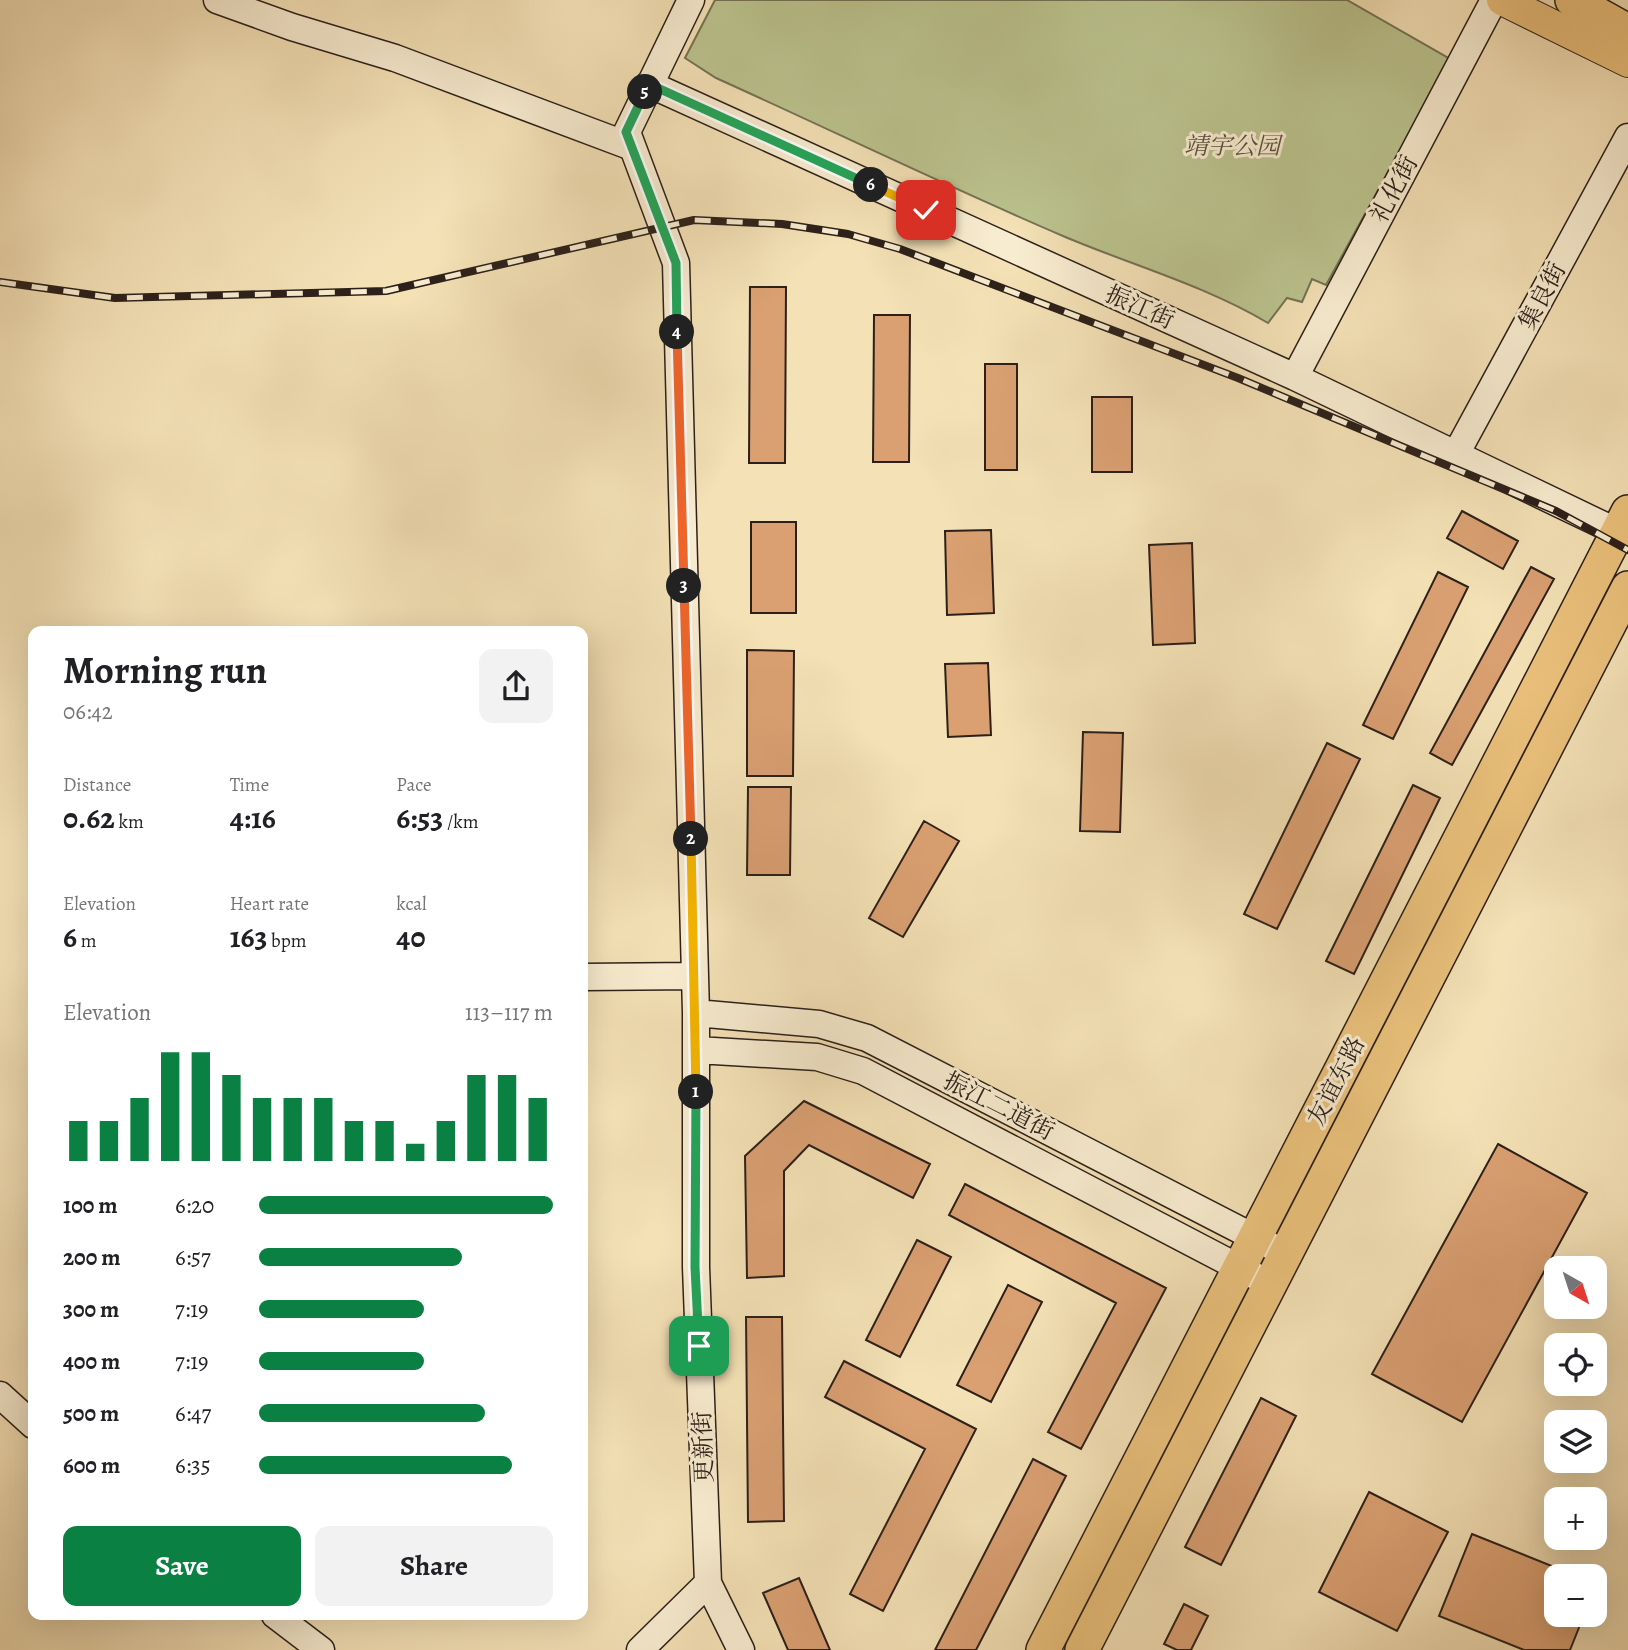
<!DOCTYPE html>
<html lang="en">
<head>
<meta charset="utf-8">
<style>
	body { margin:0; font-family:Alegreya,"Noto Serif SC",serif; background:#f2f2f2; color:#202124; height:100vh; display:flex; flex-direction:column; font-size:26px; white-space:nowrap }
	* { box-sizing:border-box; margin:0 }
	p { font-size:23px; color:#757577 }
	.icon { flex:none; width:38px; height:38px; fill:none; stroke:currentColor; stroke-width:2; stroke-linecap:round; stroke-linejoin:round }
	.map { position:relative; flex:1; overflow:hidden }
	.side { position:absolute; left:28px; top:626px; width:560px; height:994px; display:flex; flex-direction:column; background:#fff; border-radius:14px; box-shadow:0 7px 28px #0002 }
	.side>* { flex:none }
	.needle { width:46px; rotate:141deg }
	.buttons { position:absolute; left:1544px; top:1256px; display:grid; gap:14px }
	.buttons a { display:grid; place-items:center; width:63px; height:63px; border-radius:14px; background:#fff; box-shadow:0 7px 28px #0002; font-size:35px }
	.pin { position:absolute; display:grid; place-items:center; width:60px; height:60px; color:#fff; margin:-30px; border-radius:14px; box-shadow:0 4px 10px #0006 }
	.km { position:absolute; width:35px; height:35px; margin:-18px; border-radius:50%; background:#222; color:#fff; font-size:19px; line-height:35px; text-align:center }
	.round { display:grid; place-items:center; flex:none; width:74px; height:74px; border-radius:14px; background:#f2f2f2 }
	.head { display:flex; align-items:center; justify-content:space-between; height:119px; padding:0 35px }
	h1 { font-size:38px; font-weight:600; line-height:52px }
	.figures { display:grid; grid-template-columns:repeat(3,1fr); gap:10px; height:119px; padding:7px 35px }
	.figures div { display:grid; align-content:center }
	.figures b { font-size:30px; font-weight:600 }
	.figures small { font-size:19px; font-weight:400 }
	.figures p { font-size:19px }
	.chart { height:196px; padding:14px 35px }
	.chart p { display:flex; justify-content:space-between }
	.chart svg { width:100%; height:126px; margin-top:7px; stroke:#0b8043; stroke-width:6 }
	.action { display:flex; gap:14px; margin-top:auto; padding:14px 35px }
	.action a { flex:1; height:80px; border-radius:14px; background:#0b8043; color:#fff; font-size:28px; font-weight:600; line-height:80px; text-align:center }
	.action a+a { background:#f2f2f2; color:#202124 }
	ul { padding:0 35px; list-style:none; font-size:23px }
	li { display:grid; grid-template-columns:112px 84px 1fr; align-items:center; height:52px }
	li i { height:18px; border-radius:9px; background:#0b8043 }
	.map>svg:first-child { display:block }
</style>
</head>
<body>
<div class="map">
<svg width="1628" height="1650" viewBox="0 0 1628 1650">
	<rect width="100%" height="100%" fill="#f4e1b6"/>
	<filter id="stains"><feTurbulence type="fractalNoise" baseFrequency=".00286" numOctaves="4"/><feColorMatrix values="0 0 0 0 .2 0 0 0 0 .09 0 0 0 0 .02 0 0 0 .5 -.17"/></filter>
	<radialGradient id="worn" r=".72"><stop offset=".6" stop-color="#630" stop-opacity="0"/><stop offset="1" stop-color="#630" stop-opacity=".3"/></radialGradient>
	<!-- green -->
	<path fill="#bbc38e" stroke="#747254" stroke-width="2" d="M715,0H1347L1450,59L1326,285L1312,279L1302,302L1287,298L1268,323C1204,285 1131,265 1063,236C946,186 831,130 716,78L685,58Z"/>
	<!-- building -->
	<path fill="#daa072" stroke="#2c201a" stroke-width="2" d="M750,287H786L785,463H749Z
		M874,315H910L909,462H873Z
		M985,364H1017V470H985Z
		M1092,397H1132V472H1092Z
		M1462,511L1518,541L1503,569L1447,538Z
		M751,522H796V613H751Z
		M991,530L994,613L947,615L945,531Z
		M1192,543L1195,643L1153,645L1149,545Z
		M1531,567L1554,579L1452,765L1430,753Z
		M1438,572L1468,587L1393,739L1363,725Z
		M747,650L794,651L793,776H747Z
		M988,663L991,735L948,737L945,664Z
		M1083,732L1123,733L1120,832L1080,831Z
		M1327,743L1360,759L1277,929L1244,914Z
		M1413,785L1440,798L1354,974L1326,961Z
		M748,787H791L790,875H747Z
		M924,821L959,841L903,937L869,918Z
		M804,1101L930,1164L913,1198L809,1145L784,1171V1276L747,1278L745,1156Z
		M1498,1144L1587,1193L1462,1422L1372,1374Z
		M965,1184L1166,1288L1081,1449L1048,1432L1116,1303L949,1215Z
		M917,1240L951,1257L900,1357L866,1340Z
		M1008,1285L1042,1302L991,1402L957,1385Z
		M746,1317H782L784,1521L748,1522Z
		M844,1361L976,1429L883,1611L850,1594L925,1449L825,1397Z
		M1261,1398L1296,1416L1221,1565L1185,1547Z
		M1033,1459L1066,1476L976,1650H935Z
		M1369,1492L1448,1532L1397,1631L1319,1592Z
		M1472,1534L1579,1577H1556V1615H1584L1570,1650H1524L1439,1616Z
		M799,1578L830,1650H788L763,1593Z
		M1184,1604L1208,1616L1191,1650H1177L1164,1644Z"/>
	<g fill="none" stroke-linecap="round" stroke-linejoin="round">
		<!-- secondary casing -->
		<g stroke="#2c201a" stroke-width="29">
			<path id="secondary" d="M217,0L292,27L395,58L632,147
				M691,0L627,132L676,263L696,1013V1267L708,1583L741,1650
				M649,84L1295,377L1628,537
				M1295,377L1494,0
				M1456,454L1628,137
				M583,977L695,976
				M696,1013L819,1024L867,1038L1271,1246
				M697,1050L817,1057L863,1071L1255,1276
				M0,1395L33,1425
				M275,1615L321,1650
				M640,1650L708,1583"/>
		</g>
		<!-- primary casing -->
		<g stroke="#2c201a" stroke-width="32">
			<path id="primary" d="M1502,0L1628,62"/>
		</g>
		<!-- highway casing -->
		<g stroke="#2c201a" stroke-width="36">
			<path id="highway" d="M1572,0L1628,31
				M1043,1650L1628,512
				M1082,1650L1628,588"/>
		</g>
		<!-- secondary -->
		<use href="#secondary" stroke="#f8ecd0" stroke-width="26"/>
		<!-- primary -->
		<use href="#primary" stroke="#eac07b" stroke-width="30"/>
		<!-- highway -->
		<use href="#highway" stroke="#eac07b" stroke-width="33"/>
		<!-- rail casing -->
		<g stroke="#2c201a" stroke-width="8">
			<path id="rail" d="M0,282L115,298L386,291L694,220L782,224L848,234L900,249L1238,378L1556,511L1628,550"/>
		</g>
		<!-- rail -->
		<use href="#rail" stroke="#f8ecd0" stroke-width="5" stroke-dasharray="16" stroke-linecap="butt"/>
	</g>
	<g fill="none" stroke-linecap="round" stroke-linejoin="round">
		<!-- split-1 casing -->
		<g stroke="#fff" stroke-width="14">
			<path id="split-1" d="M696,1092L695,1267L699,1346"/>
		</g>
		<!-- split-2 casing -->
		<g stroke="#fff" stroke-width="14">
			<path id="split-2" d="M691,839L696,1092"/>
		</g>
		<!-- split-3 casing -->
		<g stroke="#fff" stroke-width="14">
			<path id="split-3" d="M684,586L691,839"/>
		</g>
		<!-- split-4 casing -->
		<g stroke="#fff" stroke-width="14">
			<path id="split-4" d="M677,332L684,586"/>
		</g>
		<!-- split-5 casing -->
		<g stroke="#fff" stroke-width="14">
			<path id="split-5" d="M645,92L626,132L676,263L677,332"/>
		</g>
		<!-- split-6 casing -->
		<g stroke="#fff" stroke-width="14">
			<path id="split-6" d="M645,92L649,84L871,185"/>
		</g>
		<!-- split-7 casing -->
		<g stroke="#fff" stroke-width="14">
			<path id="split-7" d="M871,185L926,210"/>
		</g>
		<!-- split-1 -->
		<use href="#split-1" stroke="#22a559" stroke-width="9"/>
		<!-- split-2 -->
		<use href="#split-2" stroke="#f5b400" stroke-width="9"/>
		<!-- split-3 -->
		<use href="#split-3" stroke="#f0652b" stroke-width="9"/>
		<!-- split-4 -->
		<use href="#split-4" stroke="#f0652b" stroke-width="9"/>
		<!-- split-5 -->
		<use href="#split-5" stroke="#22a559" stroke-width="9"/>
		<!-- split-6 -->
		<use href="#split-6" stroke="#22a559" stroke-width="9"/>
		<!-- split-7 -->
		<use href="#split-7" stroke="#f5b400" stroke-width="9"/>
	</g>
	<g text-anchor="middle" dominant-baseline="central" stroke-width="6" stroke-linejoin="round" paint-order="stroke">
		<!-- park labels -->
		<g font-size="24" font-style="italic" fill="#57513d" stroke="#f8ecd0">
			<text x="1232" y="146">靖宇公园</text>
		</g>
		<!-- street labels -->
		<g font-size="24" fill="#2c201a" stroke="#f8ecd0">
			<text transform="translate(1394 189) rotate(-62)">礼化街</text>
			<text transform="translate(1542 296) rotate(-62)">集良街</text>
			<text transform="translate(1140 307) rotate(24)">振江街</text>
			<text transform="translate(1336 1081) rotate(-63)">友谊东路</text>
			<text transform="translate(999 1106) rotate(27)">振江二道街</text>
			<text transform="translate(703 1447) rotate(-92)">更新街</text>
		</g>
	</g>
	<rect width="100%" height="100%" filter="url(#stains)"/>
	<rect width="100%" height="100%" fill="url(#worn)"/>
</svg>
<div class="buttons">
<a><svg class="needle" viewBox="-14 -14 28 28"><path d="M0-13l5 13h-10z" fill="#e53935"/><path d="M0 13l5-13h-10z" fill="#757577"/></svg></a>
<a><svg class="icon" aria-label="locate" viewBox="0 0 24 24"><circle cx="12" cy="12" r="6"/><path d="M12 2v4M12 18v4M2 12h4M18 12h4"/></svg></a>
<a><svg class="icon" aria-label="layers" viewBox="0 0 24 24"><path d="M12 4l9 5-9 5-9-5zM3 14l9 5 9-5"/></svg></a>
<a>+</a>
<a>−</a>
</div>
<div class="pin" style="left:699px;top:1346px;background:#1e9e55"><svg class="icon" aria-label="arrive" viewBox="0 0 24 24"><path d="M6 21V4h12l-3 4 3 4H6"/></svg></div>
<div class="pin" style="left:926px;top:210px;background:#d93025"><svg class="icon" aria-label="check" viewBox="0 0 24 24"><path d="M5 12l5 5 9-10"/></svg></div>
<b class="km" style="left:696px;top:1092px">1</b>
<b class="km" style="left:691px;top:839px">2</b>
<b class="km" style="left:684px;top:586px">3</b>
<b class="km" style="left:677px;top:332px">4</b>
<b class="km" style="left:645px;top:92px">5</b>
<b class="km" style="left:871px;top:185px">6</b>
<section class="side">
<div class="head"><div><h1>Morning run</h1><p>06:42</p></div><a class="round"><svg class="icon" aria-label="share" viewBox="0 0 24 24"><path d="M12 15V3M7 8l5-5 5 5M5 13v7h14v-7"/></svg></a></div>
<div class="figures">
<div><p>Distance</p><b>0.62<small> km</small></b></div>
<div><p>Time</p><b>4:16</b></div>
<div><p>Pace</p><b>6:53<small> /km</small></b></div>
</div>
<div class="figures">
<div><p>Elevation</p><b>6<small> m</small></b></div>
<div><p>Heart rate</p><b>163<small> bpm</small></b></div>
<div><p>kcal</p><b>40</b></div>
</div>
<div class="chart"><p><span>Elevation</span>113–117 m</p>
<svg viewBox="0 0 160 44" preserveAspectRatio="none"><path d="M5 44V30M15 44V30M25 44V22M35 44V6M45 44V6M55 44V14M65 44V22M75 44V22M85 44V22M95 44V30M105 44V30M115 44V38M125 44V30M135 44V14M145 44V14M155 44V22"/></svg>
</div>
<ul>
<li><b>100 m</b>6:20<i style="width:100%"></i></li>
<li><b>200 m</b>6:57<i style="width:69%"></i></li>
<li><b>300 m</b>7:19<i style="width:56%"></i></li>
<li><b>400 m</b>7:19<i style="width:56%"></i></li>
<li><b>500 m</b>6:47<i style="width:77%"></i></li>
<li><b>600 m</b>6:35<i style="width:86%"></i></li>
</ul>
<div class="action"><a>Save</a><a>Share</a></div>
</section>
</div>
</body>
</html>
